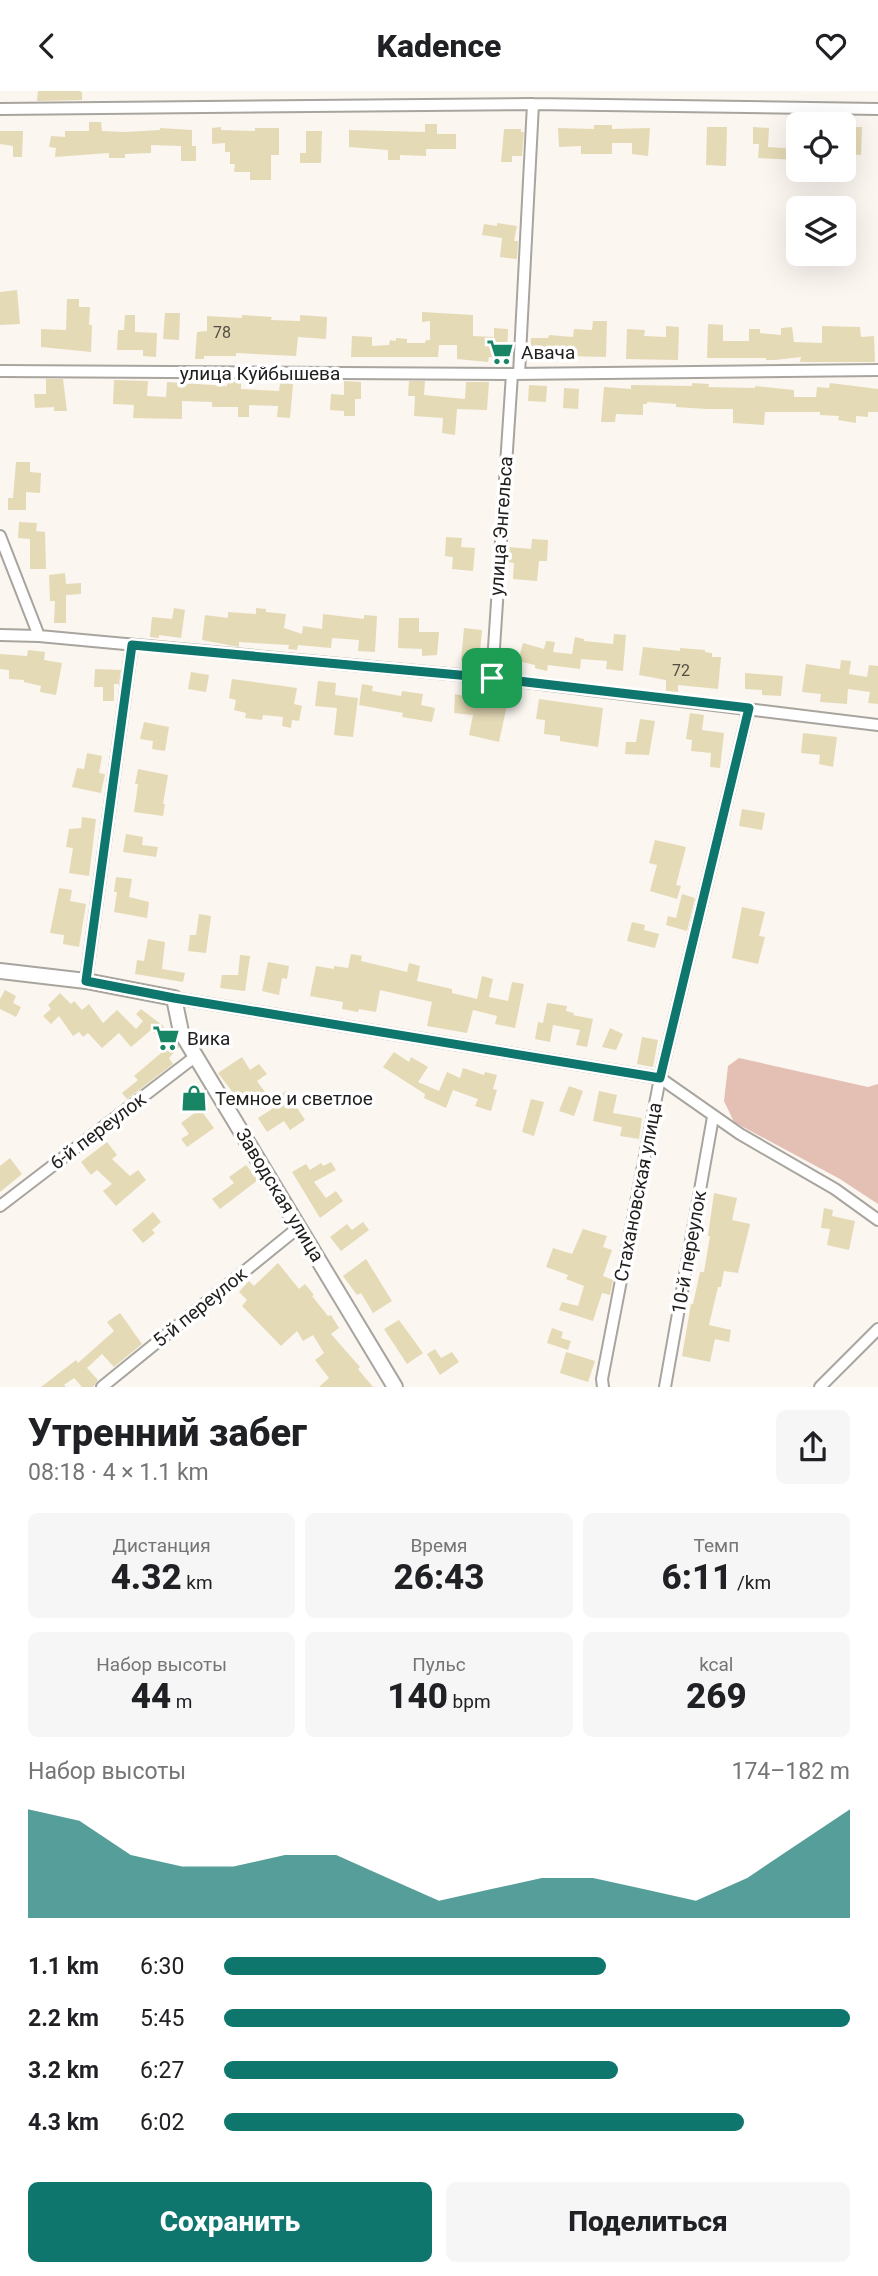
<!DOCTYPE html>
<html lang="ru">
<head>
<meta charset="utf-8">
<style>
	body { margin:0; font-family:Roboto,sans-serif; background:#f6f6f6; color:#202124; height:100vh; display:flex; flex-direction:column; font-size:26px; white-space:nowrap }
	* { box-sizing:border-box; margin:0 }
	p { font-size:23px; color:#757577 }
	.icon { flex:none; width:38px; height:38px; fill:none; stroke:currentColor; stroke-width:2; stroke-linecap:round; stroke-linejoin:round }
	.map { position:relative; height:1296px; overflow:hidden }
	.details { display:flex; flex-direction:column; background:#fff; flex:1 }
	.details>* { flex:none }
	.tools { position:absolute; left:786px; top:21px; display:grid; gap:14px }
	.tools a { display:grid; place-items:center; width:70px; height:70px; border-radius:10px; background:#fff; box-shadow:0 7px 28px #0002; font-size:35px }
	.pin { position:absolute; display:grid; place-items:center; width:60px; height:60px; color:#fff; margin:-30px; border-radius:14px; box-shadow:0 4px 10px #0006 }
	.round { display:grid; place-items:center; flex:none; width:74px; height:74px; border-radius:10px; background:#f6f6f6 }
	.summary { display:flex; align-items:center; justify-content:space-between; height:119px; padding:0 28px }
	h1 { font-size:38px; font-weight:800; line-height:52px }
	.figures { display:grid; grid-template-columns:repeat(3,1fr); gap:10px; height:119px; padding:7px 28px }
	.figures div { display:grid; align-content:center; border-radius:10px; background:#f6f6f6; text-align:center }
	.figures b { font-size:35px; font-weight:800 }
	.figures small { font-size:19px; font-weight:400 }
	.figures p { font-size:19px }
	.chart { height:196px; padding:14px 28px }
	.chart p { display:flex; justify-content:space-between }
	.chart svg { width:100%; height:126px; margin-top:7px; fill:#0f766e; opacity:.7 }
	.cta { display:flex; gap:14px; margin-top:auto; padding:14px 28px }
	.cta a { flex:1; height:80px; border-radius:10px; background:#0f766e; color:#fff; font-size:28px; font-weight:800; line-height:80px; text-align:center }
	.cta a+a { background:#f6f6f6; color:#202124 }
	ul { padding:0 28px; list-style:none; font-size:23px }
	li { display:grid; grid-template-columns:112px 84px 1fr; align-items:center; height:52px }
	li i { height:18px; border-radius:9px; background:#0f766e }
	header { display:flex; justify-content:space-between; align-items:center; height:91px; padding:0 28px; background:#fff; font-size:32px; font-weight:800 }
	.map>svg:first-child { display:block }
</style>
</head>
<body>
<header><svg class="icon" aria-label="back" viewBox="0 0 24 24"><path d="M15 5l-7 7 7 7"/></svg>Kadence<svg class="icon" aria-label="heart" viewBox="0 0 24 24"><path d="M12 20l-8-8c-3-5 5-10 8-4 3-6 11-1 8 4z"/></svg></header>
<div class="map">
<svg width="878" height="1296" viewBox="0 0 878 1296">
	<rect width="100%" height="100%" fill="#fbf6f0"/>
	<!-- green -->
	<path fill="#e4bfb4" d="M739,967L868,996L878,993V1113L840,1088L734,1031L724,1010L728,975Z"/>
	<!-- building -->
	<path fill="#e5dab6" d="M38,0H79L82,1V9L37,10Z
		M89,31H101L102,40L125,41L160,39V37L192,39V55H196V70H181V55L151,54V62L125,63V67H109V62L55,66L56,57L49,56L51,45L65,46V40H89Z
		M425,33H437V43H456V58H426V65L400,64V69H388V59L349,56V39L425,41Z
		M594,34H612V38L650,37L648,65L632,63V52H612V63H581V55L559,56L558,37L594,38Z
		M221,36V39L255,40V37H279V64H271V89H250V81H234L235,73H230V61H225V52L212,53V37Z
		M707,36H727L726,75L706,74Z
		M753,36L769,37L768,56L798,58V69L758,67L759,53H753Z
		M849,36H862L861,64L848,63Z
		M504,38H521V41H524L522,65H512V71H501Z
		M0,40H23L22,66H13V55L0,53Z
		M306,40H322L321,72H300V62H306Z
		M497,132L517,135L514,150H518L517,168L500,166L502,147L482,144L484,133L497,135Z
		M17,199L20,233L0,234V201Z
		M67,208H79V216H90L89,234H92L91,261L41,256V238L66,239Z
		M422,221L473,224V245L494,246V237L508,238L507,267L489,266L488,271L457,268V254H439L438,266H351L352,245L372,246V255L389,254L390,249L396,250V247L407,248V252H425L426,249H430V230L422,231Z
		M165,222H180L179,249L163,248Z
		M125,224H135V241L157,242L156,266L143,265V259H117L118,239H124Z
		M242,224L272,226L271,229L300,230V224L327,226L326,248L298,246L296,265L236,262V265H204V268H195L197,241L207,240V225L242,227Z
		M593,230H607L606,266L566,265L567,259L550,257L549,265L530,263L531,247H548L549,244L573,246L574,238L592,239Z
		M708,233L723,234V250H749V238H760V242L781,244V237L792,236L794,251L822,252V235L860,236L861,246L874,245L875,271H800L801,266L775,269H766V267H707Z
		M666,235L679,236L678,269L626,268L627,238L645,239L644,245L666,246Z
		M46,288H63L67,320H54V316L35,317L34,303H46Z
		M114,289L148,290L147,305L166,306L167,291L227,295V290H241V298L279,300L280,292L293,293L290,327L277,326L278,315L249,314V326H238V316H212V311L182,310V328L133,327L134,314L113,313Z
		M344,290L361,291V308H355V325H344V320L330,319L331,303L344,304Z
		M409,290H425L424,304L465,308L466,291H489L487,319L457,318L455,344L442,342L443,327L414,325L415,305H408Z
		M692,292L709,293L708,296L755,297V295L794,299V306H816L817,296L829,297L830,292L878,298V321H868V326L856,325V332L838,329L839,325L820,324V321H765L764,334L733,332V318H707L676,316V313L647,311V313H643V324L616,323L615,331H601L604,296L631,298V294L692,295Z
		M529,294L547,295L546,311L528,310Z
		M564,297L579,298L578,318L563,317Z
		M16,371H30V381L41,382L40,402L26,401V419H8V407H13Z
		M19,431L37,432L36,440L45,441L46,478H30V448L18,447Z
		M446,446L462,447L461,456L475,457L473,480L452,478L453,466L445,465Z
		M532,448L548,449L547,470H539L537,490L513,488L514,472L508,471L509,456L531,458Z
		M65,482L66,493L81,492V503L66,504V532H54L55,510H50L49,484Z
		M174,517L185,519L181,547L159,544V547L150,546L152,526L172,528Z
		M256,517L266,518V521L286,523L284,537L302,543L303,535L322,538L323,523L364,528V524L377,525L375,561L358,560L359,549L332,547L331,557L298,554L297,559L288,558L289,554L239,551V556L202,549L205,524L228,527V521L256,523Z
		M399,527H419V541H439L437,564L422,565V558L398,557Z
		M464,537L482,539L479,572L461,570Z
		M614,543L626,544L623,580L606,578L607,570L581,568L580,578L548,574L547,580L535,577V574L518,570L523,552L544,558L546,550L555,551L553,561L572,563L575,546L584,548V550L613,553Z
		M643,556L680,560V557L705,559V561L712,562V566H721L718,598L678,594V601L666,600V589L639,584Z
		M28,559L45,561L44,569L62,572L56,604L40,601L41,595L24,591V589L9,588V579L0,578V563L27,565Z
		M841,569L851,570L849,583L867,586L869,574L878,575V613L868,612L870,601L848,598L847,613L820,611L821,603L802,601L806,573L840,578Z
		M95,578L121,579L119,593H114V610H103V596H94Z
		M191,581L209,584L206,601L188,598Z
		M745,582L783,585L781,605L762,604V599L745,598Z
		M232,588L297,597L294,613L302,615L299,630L292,629L291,637L282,635L283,626L263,624L262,629L245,627L246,622L234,619L236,609L229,607Z
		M318,590L336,592L335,604L358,607L353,646L334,644L337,617L315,615Z
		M362,593L373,595L372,600L401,605L402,600L423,603L421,614L435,617L432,631L402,626L403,622L359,614Z
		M455,603L507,614L499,651L469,644L473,624L454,622Z
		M539,608L603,617L598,656L560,650V645L544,643L545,629L536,628Z
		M690,622L704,624L702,639L724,642L720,677L710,676L711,662L691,660L692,649L686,648Z
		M640,628L655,630L649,664L625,663L626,651H636Z
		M144,631L169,636L165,660L152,658L153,650L140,648Z
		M803,642L837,646L833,676L819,673L820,664L801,662Z
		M87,662L102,665L99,682L105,683L101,702L72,696L77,677L84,678Z
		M138,678L168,684L163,713H165L163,725L134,721L138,693H135Z
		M742,718L765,722L762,739L739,735Z
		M82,726L96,728L89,785L69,782L73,757L66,756L69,738L81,737Z
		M126,743L143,746L142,754L158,756L156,766L123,761Z
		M655,749L686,756L676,794L681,795L677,808L650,800L657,774L649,772Z
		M116,786L132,788L129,806L149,811L147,827L114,821L117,801H114Z
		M59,797L72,799L70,810L86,813L79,856L63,853L64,844L50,842Z
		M682,803L695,807L687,840L666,834L668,825L676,827Z
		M742,816L765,821L759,845L765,846L758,873L732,867Z
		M199,823L211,825L206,862L188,860L190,844H196Z
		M632,831L645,834L644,839L659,843L655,857L627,850Z
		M148,848L165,851L162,878L185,882L183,891L135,883L137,869L144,870Z
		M351,863L362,865L361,870L407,881L409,872L420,875L417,890L452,898V902L477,908L482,885L493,888L489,906L508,910L512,891L524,893L515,937L495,933L497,925L473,919L467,942L427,935L432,911L380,899L376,921L359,918L358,921L342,918L343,911L310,905L316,875L334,878V875L348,877Z
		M240,864L250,865L245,900L220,897L222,884H238Z
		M268,871L289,875L287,888L282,887L279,904L262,900Z
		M5,899L16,905L13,912L21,916L16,926L0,918V908Z
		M60,902L71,913L74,910L82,919L89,913L103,932L117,919L136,938L143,930L136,923L141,918L162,934L179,956L169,967L173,973L127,1008L122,1002L138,989L134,985L168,956L151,939L131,956L119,942L102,957L88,942L83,946L79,941L73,945L59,925L51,933L43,925L51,918L48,914Z
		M547,912L567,915L566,920L574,922L573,924L593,928L587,956L576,954L580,939L553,934L550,951L535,948L538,931L543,932Z
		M610,937L623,943L616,959L602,956Z
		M642,946L658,949L653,976L637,973Z
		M394,961L409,971L411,966L428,976L418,991L439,1000L447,981L460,987L463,977L484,984L485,981L497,984L493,998L497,999L491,1020L475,1015L478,1008L453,999L446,1017L424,1007L425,1003L383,976Z
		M242,966L250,979L259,973L267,983L257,990L265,1001L244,1016L218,982Z
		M569,995L583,1000L574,1025L559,1020Z
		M286,1000L305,1029L290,1039L284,1030L267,1041L258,1027L275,1016L271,1010Z
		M599,1000L617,1004L613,1022L642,1027L639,1048L620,1045L622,1036L593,1030Z
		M531,1008L544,1011L534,1045L522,1041Z
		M200,1018L214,1037L187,1056L181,1048L189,1043L181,1032Z
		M107,1051L117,1064L112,1068L130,1085L138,1079L146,1089L116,1115L103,1100L112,1093L97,1079L91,1084L81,1071Z
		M10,1067L22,1083L0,1101V1075Z
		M331,1071L336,1079L314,1091L326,1107L336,1100L343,1110L320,1127L292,1081L306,1073L310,1079L321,1072L323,1075Z
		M246,1074L258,1089L220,1118L212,1108L234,1092L229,1086Z
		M714,1102L737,1107L732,1129L750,1133L738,1182L724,1180L721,1196H718L709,1234L731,1239L729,1251L715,1248L710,1271L682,1265L691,1213H693L700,1181H704L710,1145H708Z
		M824,1117L833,1119L832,1125L855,1130L849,1159L827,1154L830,1138L821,1137Z
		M153,1121L161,1131L152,1139L155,1142L143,1152L132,1139Z
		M363,1131L369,1139L341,1160L330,1146L347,1133L352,1139Z
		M583,1138L607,1145L603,1156L612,1159L603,1185L613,1189L610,1204L602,1202L593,1230L559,1219L562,1211L578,1215L584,1195L566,1188L568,1184L546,1176L553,1157L572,1163Z
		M366,1168L392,1210L373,1222L361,1202L357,1204L343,1185Z
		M278,1172L299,1198L305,1193L314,1204L312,1205L328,1225L331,1224L339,1237L331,1243L360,1276L358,1278L373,1296H319L329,1287L315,1269L324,1262L313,1244L303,1250L297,1240L281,1255L242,1215L247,1209L239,1201L249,1190L254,1195Z
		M120,1222L142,1253L114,1276L102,1263L87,1277L98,1289L93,1296H82L74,1287L64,1294L66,1296H41L76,1269L78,1272L114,1240L107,1231Z
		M399,1229L423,1262L407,1273L384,1238Z
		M552,1237L563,1241L561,1247L571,1250L568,1259L547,1252Z
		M435,1258L441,1267L452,1261L459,1271L440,1284L427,1263Z
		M566,1261L595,1270L588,1291L560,1282Z"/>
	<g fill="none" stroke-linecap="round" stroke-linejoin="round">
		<!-- minor casing -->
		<g stroke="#a8a49e" stroke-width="14">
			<path id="minor" d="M0,18L533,13L878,18
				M0,280L512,283L878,279
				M519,283L533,13
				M0,445L39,545
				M0,544L39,545L492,587L878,634
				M492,587L512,283
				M86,890L132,554
				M174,907L660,987L740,1043L835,1098L878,1129
				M0,1115L196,965
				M102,1296L299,1136
				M603,1296L602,1288L660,987L749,617
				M665,1296L713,1026
				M820,1296L878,1238"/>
		</g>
		<!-- tertiary casing -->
		<g stroke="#a8a49e" stroke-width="18">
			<path id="tertiary" d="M0,880L86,890L174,907L181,941L395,1296"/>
		</g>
		<!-- minor -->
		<use href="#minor" stroke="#fff" stroke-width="10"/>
		<!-- tertiary -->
		<use href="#tertiary" stroke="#fff" stroke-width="14"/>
	</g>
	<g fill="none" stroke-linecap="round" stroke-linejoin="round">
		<!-- route casing -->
		<g stroke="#fff" stroke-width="14">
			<path id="route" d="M132,554L492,587L749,617L660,987L174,907L86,890Z"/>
		</g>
		<!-- route -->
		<use href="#route" stroke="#0f766e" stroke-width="9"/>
	</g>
	<!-- icons -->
	<defs>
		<g id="supermarket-bare" transform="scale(2.1)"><path d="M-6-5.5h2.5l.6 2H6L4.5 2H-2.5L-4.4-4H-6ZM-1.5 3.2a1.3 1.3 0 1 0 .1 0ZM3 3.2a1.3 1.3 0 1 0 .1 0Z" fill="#188664" stroke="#fff" stroke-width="2.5" paint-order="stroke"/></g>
		<g id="shop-bare" transform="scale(2.1)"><path d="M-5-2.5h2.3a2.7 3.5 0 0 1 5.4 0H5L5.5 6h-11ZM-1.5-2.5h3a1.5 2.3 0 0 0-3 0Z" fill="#188664" stroke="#fff" stroke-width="2.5" paint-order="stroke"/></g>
	</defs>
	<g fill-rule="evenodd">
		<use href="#supermarket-bare" x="500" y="261"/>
		<use href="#supermarket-bare" x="166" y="947"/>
		<use href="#shop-bare" x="194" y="1007"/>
	</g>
	<g text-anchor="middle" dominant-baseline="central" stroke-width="7" stroke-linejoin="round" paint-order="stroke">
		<!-- number labels -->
		<g font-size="16" fill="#534e44">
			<text x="222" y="241">78</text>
			<text x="681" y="579">72</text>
		</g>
		<!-- poi labels -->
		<g font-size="19" fill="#22201e" stroke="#fff" text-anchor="start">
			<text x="521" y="261">Авача</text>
			<text x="187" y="947">Вика</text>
			<text x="215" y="1007">Темное и светлое</text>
		</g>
		<!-- street labels -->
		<g font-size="19" fill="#22201e" stroke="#fff">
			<text x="260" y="282">улица Куйбышева</text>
			<text transform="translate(501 435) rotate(-86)">улица Энгельса</text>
			<text transform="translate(98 1040) rotate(-37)">6-й переулок</text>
			<text transform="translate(638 1101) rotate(-79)">Стахановская улица</text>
			<text transform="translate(280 1104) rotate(59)">Заводская улица</text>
			<text transform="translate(689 1161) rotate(-80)">10-й переулок</text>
			<text transform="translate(200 1216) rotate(-39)">5-й переулок</text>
		</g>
	</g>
</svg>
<div class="tools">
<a><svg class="icon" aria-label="locate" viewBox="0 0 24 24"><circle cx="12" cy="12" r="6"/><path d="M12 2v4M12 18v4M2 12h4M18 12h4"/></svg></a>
<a><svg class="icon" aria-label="layers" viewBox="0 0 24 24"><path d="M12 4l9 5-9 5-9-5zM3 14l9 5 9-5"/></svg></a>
</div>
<div class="pin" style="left:492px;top:587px;background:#1e9e55"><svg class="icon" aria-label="arrive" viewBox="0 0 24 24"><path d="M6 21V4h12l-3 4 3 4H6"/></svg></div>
</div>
<section class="details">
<div class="summary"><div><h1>Утренний забег</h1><p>08:18 · 4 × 1.1 km</p></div><a class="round"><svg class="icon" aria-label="share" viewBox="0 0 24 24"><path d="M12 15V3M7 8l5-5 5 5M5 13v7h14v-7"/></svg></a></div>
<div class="figures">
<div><p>Дистанция</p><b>4.32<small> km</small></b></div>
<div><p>Время</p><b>26:43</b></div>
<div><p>Темп</p><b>6:11<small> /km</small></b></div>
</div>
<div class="figures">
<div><p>Набор высоты</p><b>44<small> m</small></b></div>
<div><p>Пульс</p><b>140<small> bpm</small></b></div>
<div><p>kcal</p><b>269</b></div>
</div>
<div class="chart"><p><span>Набор высоты</span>174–182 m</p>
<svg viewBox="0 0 160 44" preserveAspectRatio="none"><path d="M0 44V6L10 10L20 22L30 26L40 26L50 22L60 22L70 30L80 38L90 34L100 30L110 30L120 34L130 38L140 30L150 18L160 6V44z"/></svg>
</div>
<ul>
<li><b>1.1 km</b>6:30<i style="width:61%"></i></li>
<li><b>2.2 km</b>5:45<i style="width:100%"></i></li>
<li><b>3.2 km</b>6:27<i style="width:63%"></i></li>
<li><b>4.3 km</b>6:02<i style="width:83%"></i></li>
</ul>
<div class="cta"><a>Сохранить</a><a>Поделиться</a></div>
</section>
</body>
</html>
